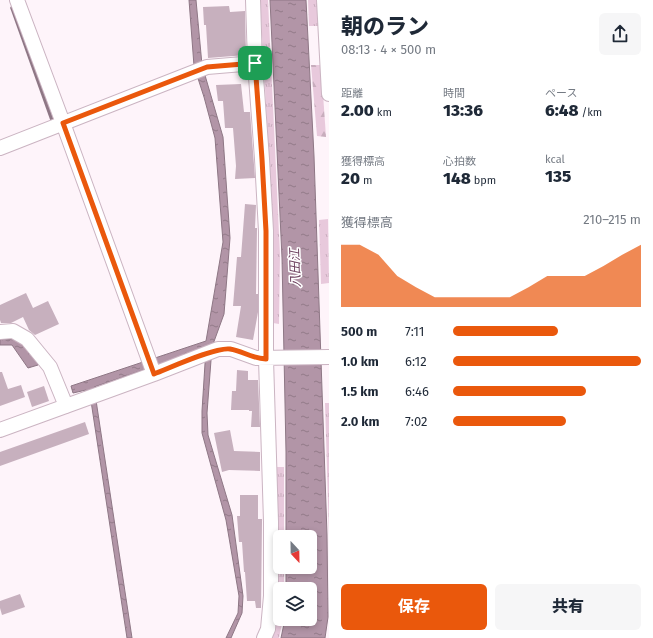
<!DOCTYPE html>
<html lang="ja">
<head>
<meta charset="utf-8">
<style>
	body { margin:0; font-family:"Fira Sans","Noto Sans JP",sans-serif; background:#f6f6f7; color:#1f2937; height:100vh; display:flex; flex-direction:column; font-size:15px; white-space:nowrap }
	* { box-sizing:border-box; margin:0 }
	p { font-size:13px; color:#747a83 }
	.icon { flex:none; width:22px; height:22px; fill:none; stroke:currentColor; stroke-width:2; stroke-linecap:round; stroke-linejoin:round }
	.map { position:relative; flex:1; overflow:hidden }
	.side { display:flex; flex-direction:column; background:#fff; width:324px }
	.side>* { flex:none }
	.needle { width:26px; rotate:158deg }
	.tools { position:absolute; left:273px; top:530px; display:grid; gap:8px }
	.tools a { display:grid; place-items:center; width:44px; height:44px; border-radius:6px; background:#fff; box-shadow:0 2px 6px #0003; font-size:20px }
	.pin { position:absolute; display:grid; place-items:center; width:34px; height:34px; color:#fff; margin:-17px; border-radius:8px; box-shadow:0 2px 6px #0006 }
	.round { display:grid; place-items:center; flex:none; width:42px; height:42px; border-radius:6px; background:#f6f6f7 }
	.summary { display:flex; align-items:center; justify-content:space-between; height:68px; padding:0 12px }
	h1 { font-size:22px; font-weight:800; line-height:30px }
	.figures { display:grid; grid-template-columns:repeat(3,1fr); gap:6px; height:68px; padding:4px 12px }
	.figures div { display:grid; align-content:center }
	.figures b { font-size:17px; font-weight:800 }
	.figures small { font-size:11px; font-weight:400 }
	.figures p { font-size:11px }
	.chart { height:112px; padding:8px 12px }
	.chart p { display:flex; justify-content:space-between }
	.chart svg { width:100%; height:72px; margin-top:4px; fill:#ea580c; opacity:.7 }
	.button { display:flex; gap:8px; margin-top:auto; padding:8px 12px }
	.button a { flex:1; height:46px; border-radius:6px; background:#ea580c; color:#fff; font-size:16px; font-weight:800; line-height:46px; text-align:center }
	.button a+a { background:#f6f6f7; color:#1f2937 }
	ul { padding:0 12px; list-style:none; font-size:13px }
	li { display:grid; grid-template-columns:64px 48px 1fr; align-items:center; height:30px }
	li i { height:10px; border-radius:5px; background:#ea580c }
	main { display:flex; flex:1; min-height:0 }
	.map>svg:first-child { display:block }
</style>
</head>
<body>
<main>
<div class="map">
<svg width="329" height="638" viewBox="0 0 329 638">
	<defs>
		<pattern id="grass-tufts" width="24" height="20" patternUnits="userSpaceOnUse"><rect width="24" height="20" fill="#e8c9dc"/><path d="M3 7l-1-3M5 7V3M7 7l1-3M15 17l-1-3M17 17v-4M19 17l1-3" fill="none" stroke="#c8adbd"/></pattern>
		<pattern id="forest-firs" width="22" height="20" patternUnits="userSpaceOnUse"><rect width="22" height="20" fill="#e8c9dc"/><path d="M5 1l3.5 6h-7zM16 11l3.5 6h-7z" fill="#c8adbd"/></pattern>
		<pattern id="water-ripples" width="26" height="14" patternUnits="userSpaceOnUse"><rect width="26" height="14" fill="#b295a7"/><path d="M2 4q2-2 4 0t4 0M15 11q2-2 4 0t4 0" fill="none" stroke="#927a89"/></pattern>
	</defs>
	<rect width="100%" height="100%" fill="#fef4fa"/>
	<!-- grass -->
	<path fill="url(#grass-tufts)" d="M260,0H268L280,255L279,324L273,323V230Z
		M308,0H319L320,26H309Z
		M328,219L329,283L321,284L319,220Z
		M325,403H329V535Z
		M277,467H284V537H280V567H284V589H280V619H283L279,638H271L277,612Z"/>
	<!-- forest -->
	<path fill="url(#forest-firs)" d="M311,65H321L326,137L317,136Z"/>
	<!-- water -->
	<path fill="url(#water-ripples)" stroke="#8e7785" d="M189,0H196L202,65L223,137L230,238L224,314L212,347L207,413L208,435L232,515L243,596L242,613L231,638H226L238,613L239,596L226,520L202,433V411L206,348L94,387L132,638H127L91,401L86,390L73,393L71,386L206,341L223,242L215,138L204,97L194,66Z
		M270,0H306L314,156L327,535L328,617L325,638H281L285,619H310V589H286V567H310V537H286V452L282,258Z
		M0,339L18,340L36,357L38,365L28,368L12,345H0Z"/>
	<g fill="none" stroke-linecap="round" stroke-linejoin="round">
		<!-- stream -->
		<path stroke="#8e7785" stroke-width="3.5" d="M12,8L52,120"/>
	</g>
	<!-- building -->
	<path fill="#c7b0be" d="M229,6L230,12L245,11L246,55L208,58L206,25H204L203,7Z
		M241,84L244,112H250L255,178L235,179L236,166L233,128H225L223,101H218L216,85Z
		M245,204L256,205L255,228H257L256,294H258V312L253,340L236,337L241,306H233L237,257H241Z
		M26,293L33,308L48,301L59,324L35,335L29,330L23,317L11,323H1L0,320V305Z
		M237,370L248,371V380H258L260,427H251L252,411H249V410H231L232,391H236Z
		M0,372H2L8,389L21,385L25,397L0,406Z
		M44,386L49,401L32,407L27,392Z
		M85,422L89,434L0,466V452Z
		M230,430L234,451L260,452V471L229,470L222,472L214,433Z
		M240,495H258V519H262V522L261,608H256L255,601H247L245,572H244L242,542H239L237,516H240Z
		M20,594L25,607L2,615L0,608V601Z"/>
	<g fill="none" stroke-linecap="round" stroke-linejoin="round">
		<!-- minor casing -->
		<g stroke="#cbb4c2" stroke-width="16">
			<path id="minor" d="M17,0L63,123L154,374
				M253,0L255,63L262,159L266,231V359L271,522V596L268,629L264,638
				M324,0L329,94
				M0,148L207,67L255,63
				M0,332L13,331L27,339L50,367L66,406
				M0,430L154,374L218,349H231L256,358L329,357"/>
		</g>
		<!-- minor -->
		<use href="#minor" stroke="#fff" stroke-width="14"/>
	</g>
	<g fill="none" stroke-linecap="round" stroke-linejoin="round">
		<!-- route casing -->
		<g stroke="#fff" stroke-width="8">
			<path id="route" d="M255,63L262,159L266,231V359C250,358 243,351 230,349C215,347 170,368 154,374L63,123L207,67Z"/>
		</g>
		<!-- route -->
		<use href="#route" stroke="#ea580c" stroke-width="5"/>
	</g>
	<g text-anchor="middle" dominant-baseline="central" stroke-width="3" stroke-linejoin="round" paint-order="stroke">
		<!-- water labels -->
		<g font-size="13" font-style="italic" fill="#6f4461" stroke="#fff">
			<text transform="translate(295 268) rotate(-92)">八田江</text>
		</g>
	</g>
</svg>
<div class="tools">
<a><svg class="needle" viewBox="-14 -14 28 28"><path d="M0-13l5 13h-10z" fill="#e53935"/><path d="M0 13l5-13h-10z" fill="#747a83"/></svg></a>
<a><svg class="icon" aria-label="layers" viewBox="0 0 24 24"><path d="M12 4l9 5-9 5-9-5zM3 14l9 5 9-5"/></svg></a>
</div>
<div class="pin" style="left:255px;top:63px;background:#1e9e55"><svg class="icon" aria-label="arrive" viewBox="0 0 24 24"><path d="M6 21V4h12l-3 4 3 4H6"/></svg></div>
</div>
<section class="side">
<div class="summary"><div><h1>朝のラン</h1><p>08:13 · 4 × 500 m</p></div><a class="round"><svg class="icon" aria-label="share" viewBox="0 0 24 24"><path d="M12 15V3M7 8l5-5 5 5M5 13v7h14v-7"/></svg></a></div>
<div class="figures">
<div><p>距離</p><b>2.00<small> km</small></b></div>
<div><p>時間</p><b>13:36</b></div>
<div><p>ペース</p><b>6:48<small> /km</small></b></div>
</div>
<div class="figures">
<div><p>獲得標高</p><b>20<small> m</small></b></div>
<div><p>心拍数</p><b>148<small> bpm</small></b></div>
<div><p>kcal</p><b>135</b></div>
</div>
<div class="chart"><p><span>獲得標高</span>210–215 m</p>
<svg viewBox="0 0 160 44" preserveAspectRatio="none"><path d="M0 44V6L10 6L20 12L30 25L40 32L50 38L60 38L70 38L80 38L90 38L100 32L110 25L120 25L130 25L140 19L150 12L160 6V44z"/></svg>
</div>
<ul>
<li><b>500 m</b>7:11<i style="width:56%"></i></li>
<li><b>1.0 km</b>6:12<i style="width:100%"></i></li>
<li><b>1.5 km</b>6:46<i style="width:71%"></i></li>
<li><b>2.0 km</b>7:02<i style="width:60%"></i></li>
</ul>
<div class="button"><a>保存</a><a>共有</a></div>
</section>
</main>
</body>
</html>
